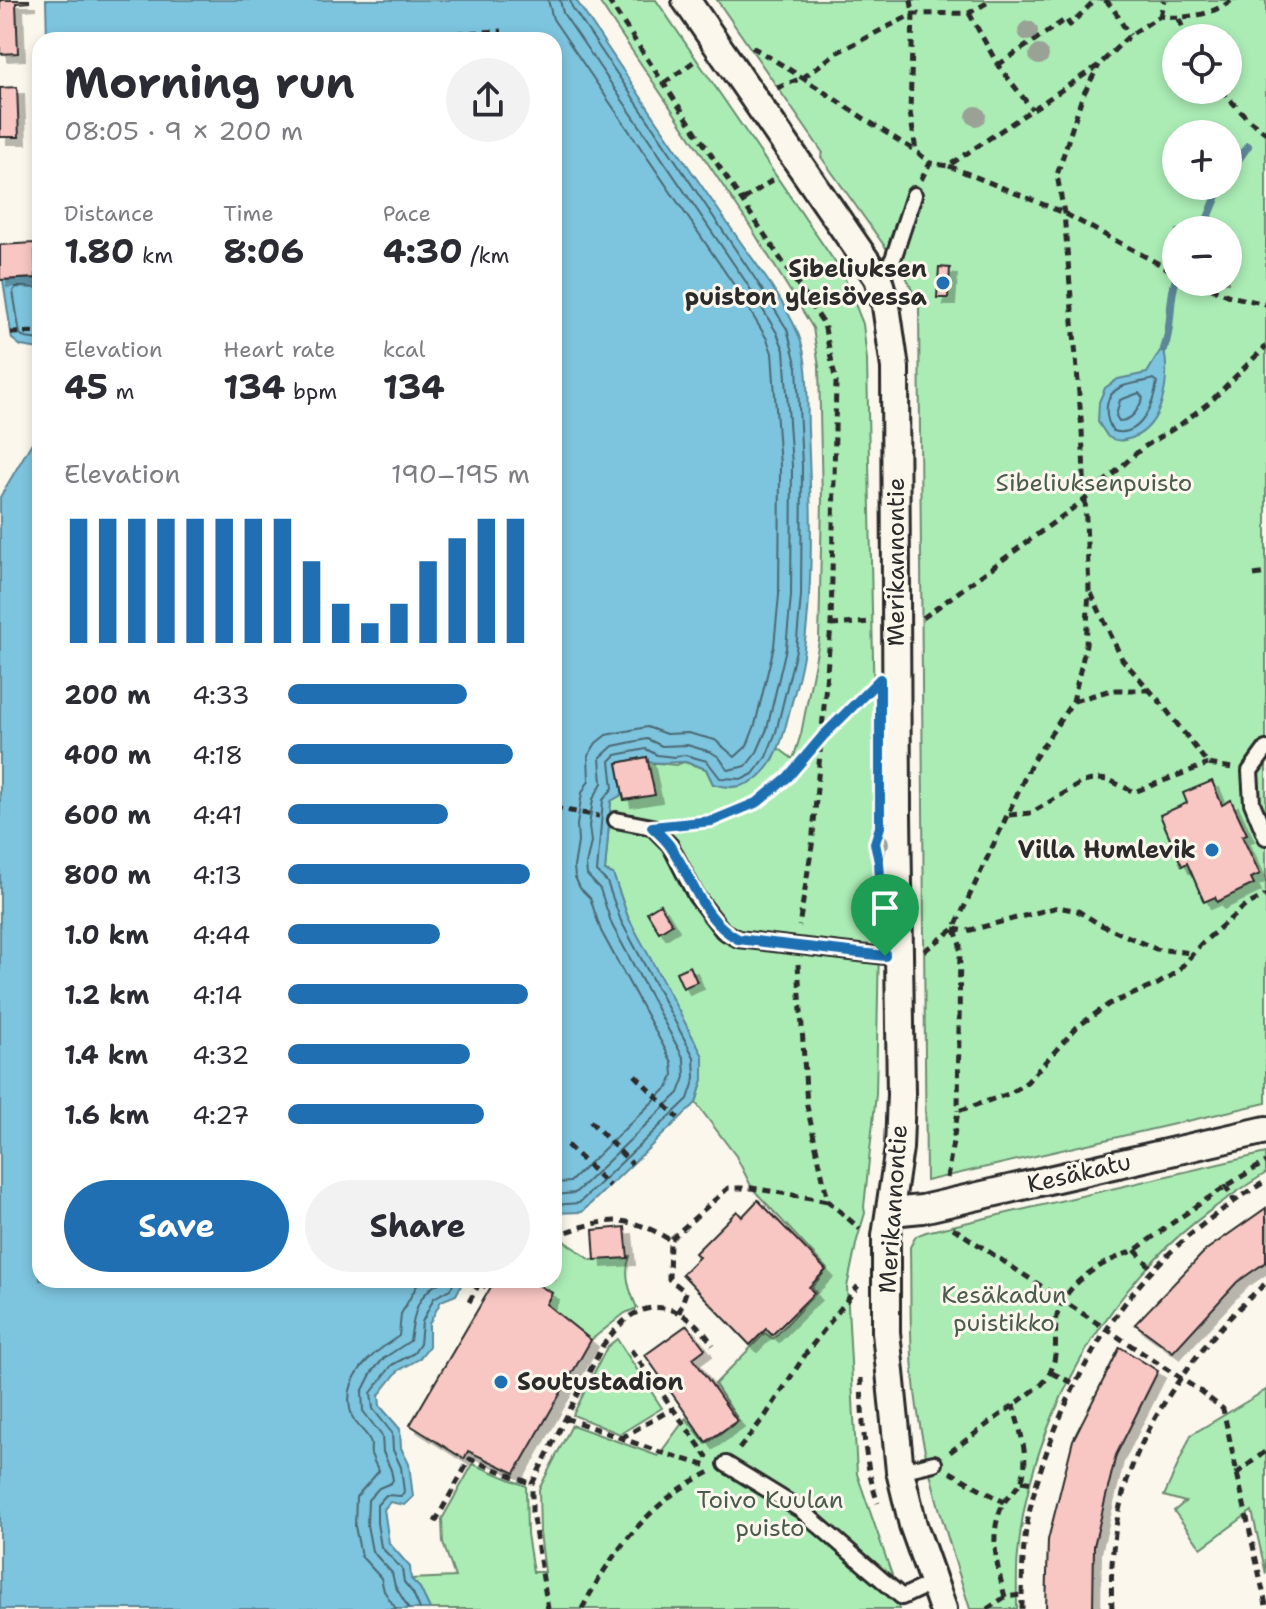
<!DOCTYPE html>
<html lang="en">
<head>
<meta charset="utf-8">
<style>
	body { margin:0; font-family:"Shantell Sans",sans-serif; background:#f2f2f3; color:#2b2b33; height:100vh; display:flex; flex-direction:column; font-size:30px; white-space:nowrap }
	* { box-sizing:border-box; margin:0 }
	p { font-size:26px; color:#7c7c81 }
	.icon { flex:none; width:44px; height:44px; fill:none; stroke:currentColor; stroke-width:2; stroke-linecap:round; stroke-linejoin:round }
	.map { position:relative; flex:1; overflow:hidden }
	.panel { position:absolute; left:32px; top:32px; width:530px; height:1256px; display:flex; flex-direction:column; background:#fff; border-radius:24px; box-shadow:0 4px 12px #0003 }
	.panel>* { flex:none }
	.buttons { position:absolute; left:1162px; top:24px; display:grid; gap:16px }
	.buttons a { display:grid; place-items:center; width:80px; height:80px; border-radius:50%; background:#fff; box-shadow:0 4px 12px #0003; font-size:40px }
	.pin { position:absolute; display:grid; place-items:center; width:68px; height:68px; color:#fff; margin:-82px -34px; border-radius:50% 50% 50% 0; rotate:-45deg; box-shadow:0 0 8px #0007 }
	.pin .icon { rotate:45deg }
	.round { display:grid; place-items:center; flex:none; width:84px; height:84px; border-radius:42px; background:#f2f2f3 }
	.overview { display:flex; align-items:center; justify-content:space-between; height:136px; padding:0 32px }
	h1 { font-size:44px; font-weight:700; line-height:60px }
	.metrics { display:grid; grid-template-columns:repeat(3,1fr); gap:12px; height:136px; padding:8px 32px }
	.metrics div { display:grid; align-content:center }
	.metrics b { font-size:34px; font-weight:700 }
	.metrics small { font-size:22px; font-weight:400 }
	.metrics p { font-size:22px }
	.chart { height:224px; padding:16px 32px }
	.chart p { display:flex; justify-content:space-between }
	.chart svg { width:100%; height:144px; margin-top:8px; stroke:#1f6fb2; stroke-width:6 }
	.primary-button { display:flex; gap:16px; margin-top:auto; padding:16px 32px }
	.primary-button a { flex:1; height:92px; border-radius:48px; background:#1f6fb2; color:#fff; font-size:32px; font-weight:700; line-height:92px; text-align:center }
	.primary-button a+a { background:#f2f2f3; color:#2b2b33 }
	ul { padding:0 32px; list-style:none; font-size:26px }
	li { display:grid; grid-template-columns:128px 96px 1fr; align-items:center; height:60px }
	li i { height:20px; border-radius:10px; background:#1f6fb2 }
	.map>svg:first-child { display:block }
</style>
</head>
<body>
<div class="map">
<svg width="1266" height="1609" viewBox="0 0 1266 1609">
	<defs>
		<filter id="shadow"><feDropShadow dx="7" dy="7" stdDeviation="0" flood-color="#0004"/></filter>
	</defs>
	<rect width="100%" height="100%" fill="#fbf7ec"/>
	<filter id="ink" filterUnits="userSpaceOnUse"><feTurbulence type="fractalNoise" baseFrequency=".0125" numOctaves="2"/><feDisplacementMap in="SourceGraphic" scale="16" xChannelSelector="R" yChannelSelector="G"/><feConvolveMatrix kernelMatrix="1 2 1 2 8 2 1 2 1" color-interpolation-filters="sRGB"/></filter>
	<g filter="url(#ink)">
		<!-- green -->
		<path fill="#abecb5" stroke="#6b8c70" stroke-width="2" fill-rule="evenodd" d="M598,0H656L843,274L863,324L867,360L876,810L872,844L876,862L879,945L876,1094L864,1207L865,1213L857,1240L847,1287L857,1474L892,1575L899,1609H430L420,1588L411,1579L455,1577L443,1543L442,1519L473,1464L526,1486L527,1534L533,1572H545L540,1533L539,1489L572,1425L658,1456L686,1418L706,1444L739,1421L715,1384L765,1333L773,1339L816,1293L812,1287L827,1269L752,1188L736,1156L696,1103L703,1079L628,917L613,874L605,871L611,801L623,794L617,763L647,757L649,762L676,765L684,762L706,769L713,784L773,761L778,748L793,759L801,734L819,641L822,500L819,366L813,328L750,226Z
			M717,0H1266V1103L926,1181L919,307L906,276L821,157L823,153ZM1176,38H1228V90H1176ZM1176,134H1228V186H1176ZM1176,230H1228V282H1176Z
			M1266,1153V1173C1226,1198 1187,1225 1155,1259C1081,1337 1027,1446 1018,1554C1016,1572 1017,1591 1017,1609H970C949,1542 927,1476 917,1407C909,1354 911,1300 910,1247L916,1236L926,1232Z
			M564,1241L591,1260L630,1256C623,1274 630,1292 637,1308L625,1313L591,1340L546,1304L552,1293L529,1280H554V1244Z
			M617,1339L662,1408L620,1434L573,1415L607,1347Z
			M1266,1390V1574L1252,1511L1201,1548L1174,1511L1185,1502L1164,1496L1191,1435Z"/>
		<!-- water -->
		<path fill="#7dc4de" stroke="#5c8796" stroke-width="2" d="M46,0H576C625,74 675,148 726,221C749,256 791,306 802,345C809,372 807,403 808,430C811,501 814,578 804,648C801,674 792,700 786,725C777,762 755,798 713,784L706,769C700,767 691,762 684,762C672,762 661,764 648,762L647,757L617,763L623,794L611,801L605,871L613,874L628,917L703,1056V1079L696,1103L582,1212L554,1213V40H47Z
			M36,278L37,285H40V349L21,346L12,339L3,280Z
			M1164,349C1170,379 1164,425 1132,438C1122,441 1116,442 1108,437L1098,422L1099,402L1105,388L1118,379L1147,373L1160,351Z
			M40,429V1280H464L456,1295L441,1301L429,1324V1346L419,1359L398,1371L379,1395L380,1406L400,1429L401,1448L409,1464L413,1497L404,1505L390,1502L384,1509L389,1543L410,1567L411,1579L420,1588L430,1609H0V497Z"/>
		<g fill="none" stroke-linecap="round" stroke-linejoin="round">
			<!-- shore -->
			<path stroke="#4c6873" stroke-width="2" d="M548,0L553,19L736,288L767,339L772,353L780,466L779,595L774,646L755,725L747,746L735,757L715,740L688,733L666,734L647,727L606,735L596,743L588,756L589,780L582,793L577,825L578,842L574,867L575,877L580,888L590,898L601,931L672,1062L673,1075L669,1086L570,1182L554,1183
				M40,288L16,287L13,291L20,334L25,338L40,340
				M1153,379L1157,382C1154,403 1141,439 1113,431C1104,417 1103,395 1121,387C1131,382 1143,383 1153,379Z
				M1139,393L1143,398C1138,409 1133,421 1119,421L1116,416L1120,400Z
				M554,1195L575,1193L679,1093L685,1077L684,1059L612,925L600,889L587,875L586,865L591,842L589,826L593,799L602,783L600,758L613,746L647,739L662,746L687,745L711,752L719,757L728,770L746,766L757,752L767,729L786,648L791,596L792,466L784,350L777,333L746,282L563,13L560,0
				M554,1205L579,1203L688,1099L695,1078L694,1057L621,921L607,882L597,872L603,800L613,788L610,761L616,755L646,749L657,755L674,757L685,755L707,761L720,778L743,779L753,774L766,757L776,732L796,650L801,596L802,466L797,367L787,329L754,277L572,7L570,0
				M396,1609L384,1591L381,1578L361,1556L355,1526L356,1497L379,1471C376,1466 373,1460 371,1454C370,1450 372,1445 370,1441C367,1432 356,1426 352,1416C339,1379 372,1353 399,1336L401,1314L420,1280
				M409,1609L395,1586L392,1573L372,1551L367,1525L368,1500L379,1488L391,1483L393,1480L391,1470L383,1452L382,1436L363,1411L362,1392L372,1372L384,1358L410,1341C414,1313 416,1293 444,1280
				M420,1609L413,1593L404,1582L402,1569L381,1547L377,1523V1505L386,1495L401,1496L404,1492L401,1467L393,1450L392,1433L373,1409L371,1393L392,1365L414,1353L420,1344L422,1322L434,1298L450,1289L456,1280"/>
			<!-- stream -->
			<path stroke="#5c8796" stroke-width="8" d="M1228,174L1248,146
				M1203,230L1221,186
				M1164,349C1173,325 1168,302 1176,279"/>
		</g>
		<!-- building -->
		<path fill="#f8c7c4" stroke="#2b2b2b" stroke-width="2" filter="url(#shadow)" d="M0,0H29V2L16,3L18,53L0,54Z
			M17,87L19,137H0V88Z
			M35,243L36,278L0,280V245Z
			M939,267L950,268L948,298H937Z
			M647,757L655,795L624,800L617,763Z
			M1212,781L1222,805L1231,800L1247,834L1242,836L1260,874L1251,878L1254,884L1217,902L1215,897L1204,902L1187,863L1182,866L1160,815L1187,803L1183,793Z
			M660,904L672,924L659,932L647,912Z
			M690,966L697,982L683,988L676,972Z
			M758,1200L826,1270L809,1287L814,1293L772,1335L766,1329L750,1345L682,1274L699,1257L695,1253L737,1211L742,1217Z
			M1266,1208V1262L1237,1282L1173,1352L1135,1324L1206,1250Z
			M625,1227L628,1258L595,1260L593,1230Z
			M495,1280H529L552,1293L546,1304L591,1340L515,1473L468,1451L464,1459L410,1425Z
			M687,1325L705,1349L693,1358L737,1421L706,1442L645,1355Z
			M1120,1347L1158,1371L1116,1455L1094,1546L1093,1609H1046L1048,1540L1073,1440Z"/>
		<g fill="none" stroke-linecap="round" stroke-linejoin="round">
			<!-- lane casing -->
			<g stroke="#2b2b2b" stroke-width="20">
				<path id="lane" d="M878,278L893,259L914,195
					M1266,749L1250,771L1252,803L1266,837
					M616,820L652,827L670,845L696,896L723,931L738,939L885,956L900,954
					M726,1464L801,1510L902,1597L932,1583
					M900,1471L934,1463"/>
			</g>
			<!-- street casing -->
			<g stroke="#2b2b2b" stroke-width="32">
				<path id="street" d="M686,0L878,278L886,306L895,368L897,814L901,1094L899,1148L886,1236V1332L900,1471L913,1525L943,1609
					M891,1212L922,1209L1266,1130"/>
			</g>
			<!-- path -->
			<path stroke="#2b2b2b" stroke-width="5" stroke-dasharray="8 6" stroke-linecap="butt" d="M608,0L824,324L836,382L831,625L812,846L799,926
				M911,0L913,14L910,112L916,151L930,163
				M1105,0C1117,10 1120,23 1130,35
				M969,13L998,65L1032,109
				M1160,16L1164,0
				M1179,19L1187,38
				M317,40L502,31
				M752,47C808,79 860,118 916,151
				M998,65L1066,19L1070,25L1095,0
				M664,83L696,60
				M777,88L804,77L836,53L913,14L969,13L992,0
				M1221,90L1247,118L1266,133
				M949,166L1064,213L1176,273
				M921,180L930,163L948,166L1099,65L1130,35L1160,16C1183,20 1213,15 1232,0
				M743,200L777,177
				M1197,282L1230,296L1266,304
				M11,333L40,332
				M1254,575L1266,573
				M1091,593L1122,659L1161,703L1208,764L1233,768
				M923,618L1083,501L1141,449L1181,424L1211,401L1266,346
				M831,625L871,622
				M1074,701L1111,690H1150
				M554,808L599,816
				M1009,815L1031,813L1083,782L1097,779L1109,780L1134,792L1208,764
				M677,825C752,819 776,791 822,737C837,720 854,704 870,688
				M954,929L967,931L1058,907L1078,911L1099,924L1156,949L1192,953
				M955,929L960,945L958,1111
				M924,951L954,929L1032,762L1073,701L1086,645L1089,589L1082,430L1064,213L1057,175L1082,97L1099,65
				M798,964L807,1106L828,1201L860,1229
				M635,1075L678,1118
				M590,1121L632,1164
				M567,1145L609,1186
				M947,1178L958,1111L1011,1093L1027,1082L1077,1027L1109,1004L1158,984L1178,971L1200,945L1245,906L1266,895
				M1225,1185L1234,1200
				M953,1228L1200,1391L1223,1409L1266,1605
				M554,1236C602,1220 624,1211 670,1240
				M1135,1250L1153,1270
				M479,1283L490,1289
				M469,1302L481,1280
				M679,1313L686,1292L669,1279L670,1240L728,1188H752L828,1201
				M631,1350L708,1458
				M1052,1373L1075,1384
				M861,1378C862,1419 864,1464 878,1503
				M565,1418L660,1452L707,1466
				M621,1438L672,1409
				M739,1449L766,1415L807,1352L858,1286
				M950,1452L1041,1385C1068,1357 1045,1328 1064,1299C1075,1280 1097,1266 1116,1258C1124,1254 1132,1252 1138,1248C1180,1217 1221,1188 1266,1162
				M950,1472L1004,1502
				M1236,1474L1266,1451
				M1022,1481L1038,1484
				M435,1522L470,1459L532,1484
				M1005,1597C997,1566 988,1534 1003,1504C1008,1495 1018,1489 1022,1479C1030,1456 1019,1428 1013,1405
				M548,1609L532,1512V1484L603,1345C613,1333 625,1316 640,1311C671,1299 697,1321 713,1345
				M582,1609C604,1566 633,1525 672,1495C683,1486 697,1479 710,1472
				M987,1609L1005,1597L1022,1595
				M1022,1609C1022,1581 1022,1552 1027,1524C1042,1440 1093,1333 1152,1271C1184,1236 1226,1205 1266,1181
				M1112,1609C1110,1571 1113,1531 1123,1494C1143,1418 1207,1334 1266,1283"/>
			<!-- lane -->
			<use href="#lane" stroke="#fbf7ec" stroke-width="14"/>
			<!-- street -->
			<use href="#street" stroke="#fbf7ec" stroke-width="26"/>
		</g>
		<!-- trees -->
		<g fill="#9aa195">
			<circle cx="1028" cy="31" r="10"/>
			<circle cx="1039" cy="55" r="10"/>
			<circle cx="976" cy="116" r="10"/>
			<circle cx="879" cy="843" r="10"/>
		</g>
	</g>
	<g fill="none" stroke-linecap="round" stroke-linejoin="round" filter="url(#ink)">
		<!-- route casing -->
		<g stroke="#fff" stroke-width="16">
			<path id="route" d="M880,679V827L875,843L879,862L885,956L738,939C701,919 693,878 670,846C665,839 658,833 652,827L712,821L758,802L788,777L823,736Z"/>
		</g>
		<!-- route -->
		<use href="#route" stroke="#1f6fb2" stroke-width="10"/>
	</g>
	<!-- markers -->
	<g fill="#1f6fb2" stroke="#fbf7ec" stroke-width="3">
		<circle cx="943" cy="283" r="8"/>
		<circle cx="1212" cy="850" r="8"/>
		<circle cx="501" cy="1382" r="8"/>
	</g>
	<g text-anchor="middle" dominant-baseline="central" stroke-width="6" stroke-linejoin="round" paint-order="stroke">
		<!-- poi labels -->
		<g font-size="24" font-weight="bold" fill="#2b2b2b" stroke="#fbf7ec" text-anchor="end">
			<text x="927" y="269">Sibeliuksen<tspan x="927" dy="28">puiston yleisövessa</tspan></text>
			<text x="1196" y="850">Villa Humlevik</text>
			<text x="517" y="1382" text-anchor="start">Soutustadion</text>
		</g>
		<!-- park labels -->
		<g font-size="24" fill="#4b5b4e" stroke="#fbf7ec">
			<text x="1094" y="483">Sibeliuksenpuisto</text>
			<text x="1004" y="1295">Kesäkadun<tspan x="1004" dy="28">puistikko</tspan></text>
			<text x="770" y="1500">Toivo Kuulan<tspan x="770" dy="28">puisto</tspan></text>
		</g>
		<!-- street labels -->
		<g font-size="24" fill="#2b2b2b" stroke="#fbf7ec">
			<text transform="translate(896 562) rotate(-90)">Merikannontie</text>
			<text transform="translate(1079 1173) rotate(-13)">Kesäkatu</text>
			<text transform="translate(893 1209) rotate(-86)">Merikannontie</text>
		</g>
	</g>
</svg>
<div class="buttons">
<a><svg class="icon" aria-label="locate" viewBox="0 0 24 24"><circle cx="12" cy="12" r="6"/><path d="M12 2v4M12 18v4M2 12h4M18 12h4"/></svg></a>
<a>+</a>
<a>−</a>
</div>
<div class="pin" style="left:885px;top:956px;background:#1e9e55"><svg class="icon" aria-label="arrive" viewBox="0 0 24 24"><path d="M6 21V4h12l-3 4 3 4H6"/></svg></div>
<section class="panel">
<div class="overview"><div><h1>Morning run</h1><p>08:05 · 9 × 200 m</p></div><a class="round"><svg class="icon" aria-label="share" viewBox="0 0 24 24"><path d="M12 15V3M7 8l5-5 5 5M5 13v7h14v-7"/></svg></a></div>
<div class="metrics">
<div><p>Distance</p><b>1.80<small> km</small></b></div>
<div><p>Time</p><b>8:06</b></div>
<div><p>Pace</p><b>4:30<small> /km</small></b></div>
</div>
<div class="metrics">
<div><p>Elevation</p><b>45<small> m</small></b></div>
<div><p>Heart rate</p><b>134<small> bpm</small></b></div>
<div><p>kcal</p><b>134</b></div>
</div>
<div class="chart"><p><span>Elevation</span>190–195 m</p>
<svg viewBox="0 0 160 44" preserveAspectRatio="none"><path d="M5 44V6M15 44V6M25 44V6M35 44V6M45 44V6M55 44V6M65 44V6M75 44V6M85 44V19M95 44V32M105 44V38M115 44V32M125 44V19M135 44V12M145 44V6M155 44V6"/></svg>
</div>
<ul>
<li><b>200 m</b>4:33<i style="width:74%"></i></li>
<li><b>400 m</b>4:18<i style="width:93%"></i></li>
<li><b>600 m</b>4:41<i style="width:66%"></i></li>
<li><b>800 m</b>4:13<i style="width:100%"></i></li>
<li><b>1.0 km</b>4:44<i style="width:63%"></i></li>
<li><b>1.2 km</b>4:14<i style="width:99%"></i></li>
<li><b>1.4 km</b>4:32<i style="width:75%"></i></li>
<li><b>1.6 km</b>4:27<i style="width:81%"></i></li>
</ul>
<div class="primary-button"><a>Save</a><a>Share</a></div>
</section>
</div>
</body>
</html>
